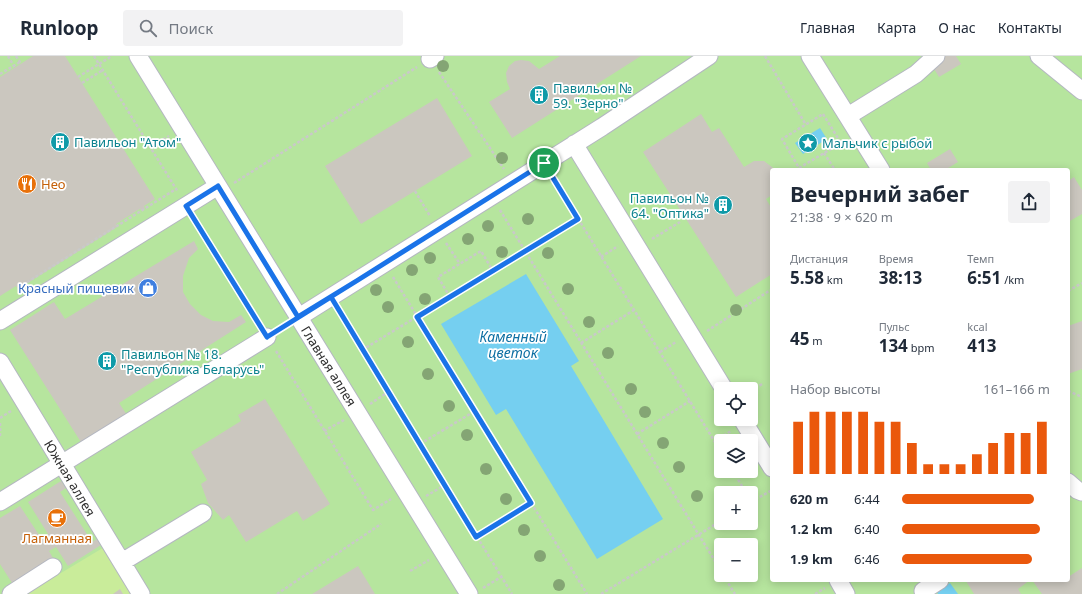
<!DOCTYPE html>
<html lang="ru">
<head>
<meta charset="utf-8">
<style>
	body { margin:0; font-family:"Noto Sans",sans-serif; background:#f2f2f3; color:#1f2937; height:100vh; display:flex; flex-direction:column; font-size:15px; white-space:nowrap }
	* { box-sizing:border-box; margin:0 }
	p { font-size:13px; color:#747a83 }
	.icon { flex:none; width:22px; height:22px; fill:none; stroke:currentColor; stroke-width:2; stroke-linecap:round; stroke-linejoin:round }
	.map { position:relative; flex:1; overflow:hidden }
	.panel { position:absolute; left:770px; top:112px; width:300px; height:414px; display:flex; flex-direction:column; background:#fff; border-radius:4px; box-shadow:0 2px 10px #0003 }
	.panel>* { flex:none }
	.controls { position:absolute; left:714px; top:326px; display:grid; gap:8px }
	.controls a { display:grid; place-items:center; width:44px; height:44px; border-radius:4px; background:#fff; box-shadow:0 2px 10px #0003; font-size:20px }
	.pin { position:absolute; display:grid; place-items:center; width:34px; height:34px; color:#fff; margin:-17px; border:2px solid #fff; border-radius:50%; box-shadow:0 1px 4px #0007 }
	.round { display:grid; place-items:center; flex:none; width:42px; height:42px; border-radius:4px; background:#f2f2f3 }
	.summary { display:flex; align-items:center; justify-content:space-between; height:68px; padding:0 20px }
	h1 { font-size:22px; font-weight:700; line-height:30px }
	.stats { display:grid; grid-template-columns:repeat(3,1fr); gap:6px; height:68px; padding:4px 20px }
	.stats div { display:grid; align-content:center }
	.stats b { font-size:17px; font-weight:700 }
	.stats small { font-size:11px; font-weight:400 }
	.stats p { font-size:11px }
	.chart { height:112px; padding:8px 20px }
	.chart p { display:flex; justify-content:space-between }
	.chart svg { width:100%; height:72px; margin-top:4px; stroke:#ea580c; stroke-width:6 }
	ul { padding:0 20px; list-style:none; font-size:13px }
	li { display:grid; grid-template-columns:64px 48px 1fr; align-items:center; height:30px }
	li i { height:10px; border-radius:5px; background:#ea580c }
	header { display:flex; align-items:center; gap:24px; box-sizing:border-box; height:56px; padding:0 20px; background:#fff; border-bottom:1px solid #e0e1e3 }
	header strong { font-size:19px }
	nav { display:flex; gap:22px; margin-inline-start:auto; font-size:14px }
	.search { width:280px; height:36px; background:#f2f2f3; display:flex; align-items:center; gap:10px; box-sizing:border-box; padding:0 14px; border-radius:4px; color:#747a83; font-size:15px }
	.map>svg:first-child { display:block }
</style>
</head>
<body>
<header>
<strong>Runloop</strong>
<div class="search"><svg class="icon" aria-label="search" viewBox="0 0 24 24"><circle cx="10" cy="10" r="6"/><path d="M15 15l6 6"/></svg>Поиск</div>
<nav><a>Главная</a><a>Карта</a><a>О нас</a><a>Контакты</a></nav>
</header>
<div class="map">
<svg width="1082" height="538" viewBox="0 0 1082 538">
	<rect width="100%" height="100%" fill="#efe9e1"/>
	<!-- green -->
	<path fill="#b6e59e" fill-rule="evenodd" d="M0,0H1082V538H0ZM772,114H1068V524H772ZM721,333H751V363H721ZM721,385H751V415H721ZM721,437H751V467H721ZM721,489H751V519H721Z"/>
	<!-- pitch -->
	<path fill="#c9ec9a" d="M106,490L134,538H26Z"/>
	<!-- water -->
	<path fill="#75cff0" d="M820,72L827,83L803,98L795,87Z
		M526,218L579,305L571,310L663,463L597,503L506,353L496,359L441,268Z
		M950,527L958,538H938L937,536Z"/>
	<!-- building -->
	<path fill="#cbc7bf" d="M33,0H65L155,143L144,150L145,153L142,155L140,153L138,154L116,168L117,171L18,233L16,230L0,240V21Z
		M560,0H641L512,82L489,46L510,33L507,26L506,17L509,10L515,5L521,4L529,5L539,13Z
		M945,0H956L961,8L939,21L931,8Z
		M437,42L472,100L361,168L325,110Z
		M701,58L712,76L719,72L744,111L754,105H764L776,114H772V139L766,143L772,153V218L736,241L643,96Z
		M950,93L958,106L945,114H931L927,107Z
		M1074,121L1082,134V158L1068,166V125Z
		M194,185L198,193L189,202L183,220V236L190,248L201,259L213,265L229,266L241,259L246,266L119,347L129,362L84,391L10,274L54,246L65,263Z
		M1082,265V313L1068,318V270Z
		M265,343L330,448L303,465L297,455L246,486L229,459L223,464L208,447L201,428L207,424L191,396L241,365L238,359Z
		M61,425L66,432L60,436L92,486L97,483L101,489L68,510L56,491L49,495L53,502L12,527L0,508V462L20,450L41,482L48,478L28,446Z
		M358,510L375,538H312Z
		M1082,512V538H1042L1032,524H1068V521Z
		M967,524H1030L1018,533L1021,538H974L966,525Z
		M120,533L123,538H113Z"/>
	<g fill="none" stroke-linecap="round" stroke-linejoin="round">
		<!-- minor casing -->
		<g stroke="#b4b7c1" stroke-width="19">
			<path id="minor" d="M138,0L469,538
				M810,0L881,114
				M1039,0L1082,35
				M430,3L435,0
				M848,60L916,18L936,0
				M574,88L724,333
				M299,261L602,71L709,0
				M0,265L218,130
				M0,306L141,538
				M742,363L772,412
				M1068,426L1077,434L1082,436
				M0,446L267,281
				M122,506L203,457
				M838,524L846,538
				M923,535L940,524
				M11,538L53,511"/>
		</g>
		<!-- path -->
		<path stroke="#c9c9c9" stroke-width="2.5" stroke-dasharray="3 2" stroke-linecap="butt" d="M8,0L15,12
			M16,0L21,8
			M94,0L178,136
			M765,0L806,69
			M439,16L504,113
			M0,18L20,6
			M78,21L112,0
			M82,27L103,14
			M823,58L841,87L799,112L782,83Z
			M150,91L169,80
			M824,97L835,114
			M552,120L721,396
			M234,127L417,11
			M415,135L430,160
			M500,154L721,515
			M194,162L259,267
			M652,183L680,166
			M446,187L460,208
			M601,201L618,190
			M393,221L587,538
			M19,228L21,230L176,133
			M1068,235L1082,227
			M450,241L438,221L481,195L493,215
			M339,255L512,538
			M707,275L772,233
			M581,287L634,254
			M362,294L578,163
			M276,295L373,454L391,443
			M660,296L676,286
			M751,335L762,328
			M1068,335L1082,341
			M370,348L388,336
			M0,362L11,355
			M0,367V381
			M324,375L344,364
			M637,378L690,345
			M715,385L731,375
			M420,388L475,355
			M733,415L746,437
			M426,440L445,429
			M751,446L772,434
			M476,481L531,447
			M410,515L429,504
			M723,519L735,538
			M483,532L501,521
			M277,538L381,468
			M601,538L721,465
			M815,538L825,532"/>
		<!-- minor -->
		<use href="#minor" stroke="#fff" stroke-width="17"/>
	</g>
	<!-- trees -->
	<g fill="#84a574">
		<circle cx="443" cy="10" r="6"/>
		<circle cx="502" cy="102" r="6"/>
		<circle cx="528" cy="163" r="6"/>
		<circle cx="488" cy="170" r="6"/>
		<circle cx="468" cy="183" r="6"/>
		<circle cx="502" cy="196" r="6"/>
		<circle cx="548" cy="197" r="6"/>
		<circle cx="430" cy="202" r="6"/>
		<circle cx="412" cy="214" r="6"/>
		<circle cx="568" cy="233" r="6"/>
		<circle cx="376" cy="234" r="6"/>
		<circle cx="425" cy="243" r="6"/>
		<circle cx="388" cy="251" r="6"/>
		<circle cx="736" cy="254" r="6"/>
		<circle cx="589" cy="266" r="6"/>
		<circle cx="408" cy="286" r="6"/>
		<circle cx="608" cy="297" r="6"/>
		<circle cx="428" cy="318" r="6"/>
		<circle cx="631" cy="333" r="6"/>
		<circle cx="449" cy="350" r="6"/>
		<circle cx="645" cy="356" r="6"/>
		<circle cx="467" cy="379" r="6"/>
		<circle cx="663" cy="387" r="6"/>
		<circle cx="679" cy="411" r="6"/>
		<circle cx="486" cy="413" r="6"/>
		<circle cx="697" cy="440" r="6"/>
		<circle cx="506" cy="443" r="6"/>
		<circle cx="524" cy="474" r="6"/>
		<circle cx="540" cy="500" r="6"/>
		<circle cx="559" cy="529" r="6"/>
	</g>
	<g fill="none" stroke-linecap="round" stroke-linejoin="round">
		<!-- route casing -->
		<g stroke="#fff" stroke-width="8">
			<path id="route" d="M544,107L358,224L298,261L218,130L186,150L267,281L331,241L476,481L531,447L417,261L578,163L544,107"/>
		</g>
		<!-- route -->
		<use href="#route" stroke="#1a73e8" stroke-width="5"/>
	</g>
	<!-- icons -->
	<defs>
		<g id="building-disc" transform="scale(1)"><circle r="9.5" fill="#0f9aa8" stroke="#fff"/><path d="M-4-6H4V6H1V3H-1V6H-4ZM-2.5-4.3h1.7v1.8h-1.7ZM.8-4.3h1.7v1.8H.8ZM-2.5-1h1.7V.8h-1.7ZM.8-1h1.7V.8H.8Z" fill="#fff"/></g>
		<g id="sight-disc" transform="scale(1)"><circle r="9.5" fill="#0f9aa8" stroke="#fff"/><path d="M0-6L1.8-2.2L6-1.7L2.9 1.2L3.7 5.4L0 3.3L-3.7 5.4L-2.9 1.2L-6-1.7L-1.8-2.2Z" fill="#fff"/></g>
		<g id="restaurant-disc" transform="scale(1)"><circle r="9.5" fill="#e8710a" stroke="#fff"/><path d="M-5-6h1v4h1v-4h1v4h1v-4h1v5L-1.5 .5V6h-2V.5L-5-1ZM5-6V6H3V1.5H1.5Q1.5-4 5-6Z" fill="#fff"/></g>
		<g id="shop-disc" transform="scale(1)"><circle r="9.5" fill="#3f7fe0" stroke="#fff"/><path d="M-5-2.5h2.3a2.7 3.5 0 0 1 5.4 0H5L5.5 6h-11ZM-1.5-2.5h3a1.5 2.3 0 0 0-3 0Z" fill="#fff"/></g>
		<g id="cafe-disc" transform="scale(1)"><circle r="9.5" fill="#e8710a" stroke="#fff"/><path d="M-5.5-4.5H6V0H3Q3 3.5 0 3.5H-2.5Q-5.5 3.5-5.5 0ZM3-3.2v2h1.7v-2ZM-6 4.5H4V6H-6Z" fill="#fff"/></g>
	</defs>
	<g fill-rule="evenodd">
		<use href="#building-disc" x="539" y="39"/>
		<use href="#building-disc" x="60" y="86"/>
		<use href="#sight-disc" x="808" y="87"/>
		<use href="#restaurant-disc" x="27" y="128"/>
		<use href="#building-disc" x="723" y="149"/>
		<use href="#shop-disc" x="148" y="232"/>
		<use href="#building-disc" x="107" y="305"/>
		<use href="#cafe-disc" x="57" y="462"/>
	</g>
	<g text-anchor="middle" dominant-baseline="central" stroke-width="3.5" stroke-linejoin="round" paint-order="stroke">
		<!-- culture labels -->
		<g font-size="13" fill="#0d838f" stroke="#fff" text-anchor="start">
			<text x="553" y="32">Павильон №<tspan x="553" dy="15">59. "Зерно"</tspan></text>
			<text x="74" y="86">Павильон "Атом"</text>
			<text x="822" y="87">Мальчик с рыбой</text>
			<text x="709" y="142" text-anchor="end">Павильон №<tspan x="709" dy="15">64. "Оптика"</tspan></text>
			<text x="121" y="298">Павильон № 18.<tspan x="121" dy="15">"Республика Беларусь"</tspan></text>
		</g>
		<!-- food labels -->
		<g font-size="13" fill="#c56008" stroke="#fff" text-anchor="start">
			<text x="41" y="128">Нео</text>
			<text x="57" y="482" text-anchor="middle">Лагманная</text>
		</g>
		<!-- shop labels -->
		<g font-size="13" fill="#366cbe" stroke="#fff" text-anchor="end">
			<text x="134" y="232">Красный пищевик</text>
		</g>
		<!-- street labels -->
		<g font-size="13" fill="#2e2e2e" stroke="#fff">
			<text transform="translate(329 310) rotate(58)">Главная аллея</text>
			<text transform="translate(70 422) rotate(59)">Южная аллея</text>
		</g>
		<!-- water labels -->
		<g font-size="14" font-style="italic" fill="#0d6fa3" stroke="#fff">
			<text x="513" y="280">Каменный<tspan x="513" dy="16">цветок</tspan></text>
		</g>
	</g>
</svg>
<div class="controls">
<a><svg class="icon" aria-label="locate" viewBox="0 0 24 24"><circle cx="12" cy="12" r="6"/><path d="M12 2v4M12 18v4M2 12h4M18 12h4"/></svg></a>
<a><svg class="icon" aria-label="layers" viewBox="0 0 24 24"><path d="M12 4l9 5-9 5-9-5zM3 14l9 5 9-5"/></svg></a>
<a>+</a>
<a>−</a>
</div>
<div class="pin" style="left:544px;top:107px;background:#1e9e55"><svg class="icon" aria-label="arrive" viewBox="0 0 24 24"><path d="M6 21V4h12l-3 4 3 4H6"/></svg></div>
<section class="panel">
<div class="summary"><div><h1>Вечерний забег</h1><p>21:38 · 9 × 620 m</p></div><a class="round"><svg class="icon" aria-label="share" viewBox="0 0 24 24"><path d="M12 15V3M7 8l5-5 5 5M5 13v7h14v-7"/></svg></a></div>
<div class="stats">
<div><p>Дистанция</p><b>5.58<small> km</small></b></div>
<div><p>Время</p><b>38:13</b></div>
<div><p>Темп</p><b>6:51<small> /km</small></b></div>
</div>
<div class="stats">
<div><b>45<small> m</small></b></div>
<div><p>Пульс</p><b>134<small> bpm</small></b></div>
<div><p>kcal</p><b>413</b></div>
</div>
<div class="chart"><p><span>Набор высоты</span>161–166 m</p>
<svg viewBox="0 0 160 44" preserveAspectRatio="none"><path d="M5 44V12M15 44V6M25 44V6M35 44V6M45 44V6M55 44V12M65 44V12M75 44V25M85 44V38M95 44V38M105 44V38M115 44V32M125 44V25M135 44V19M145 44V19M155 44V12"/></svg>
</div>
<ul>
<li><b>620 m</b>6:44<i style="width:89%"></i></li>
<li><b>1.2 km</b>6:40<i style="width:93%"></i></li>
<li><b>1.9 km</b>6:46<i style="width:88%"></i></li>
</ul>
</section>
</div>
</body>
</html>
